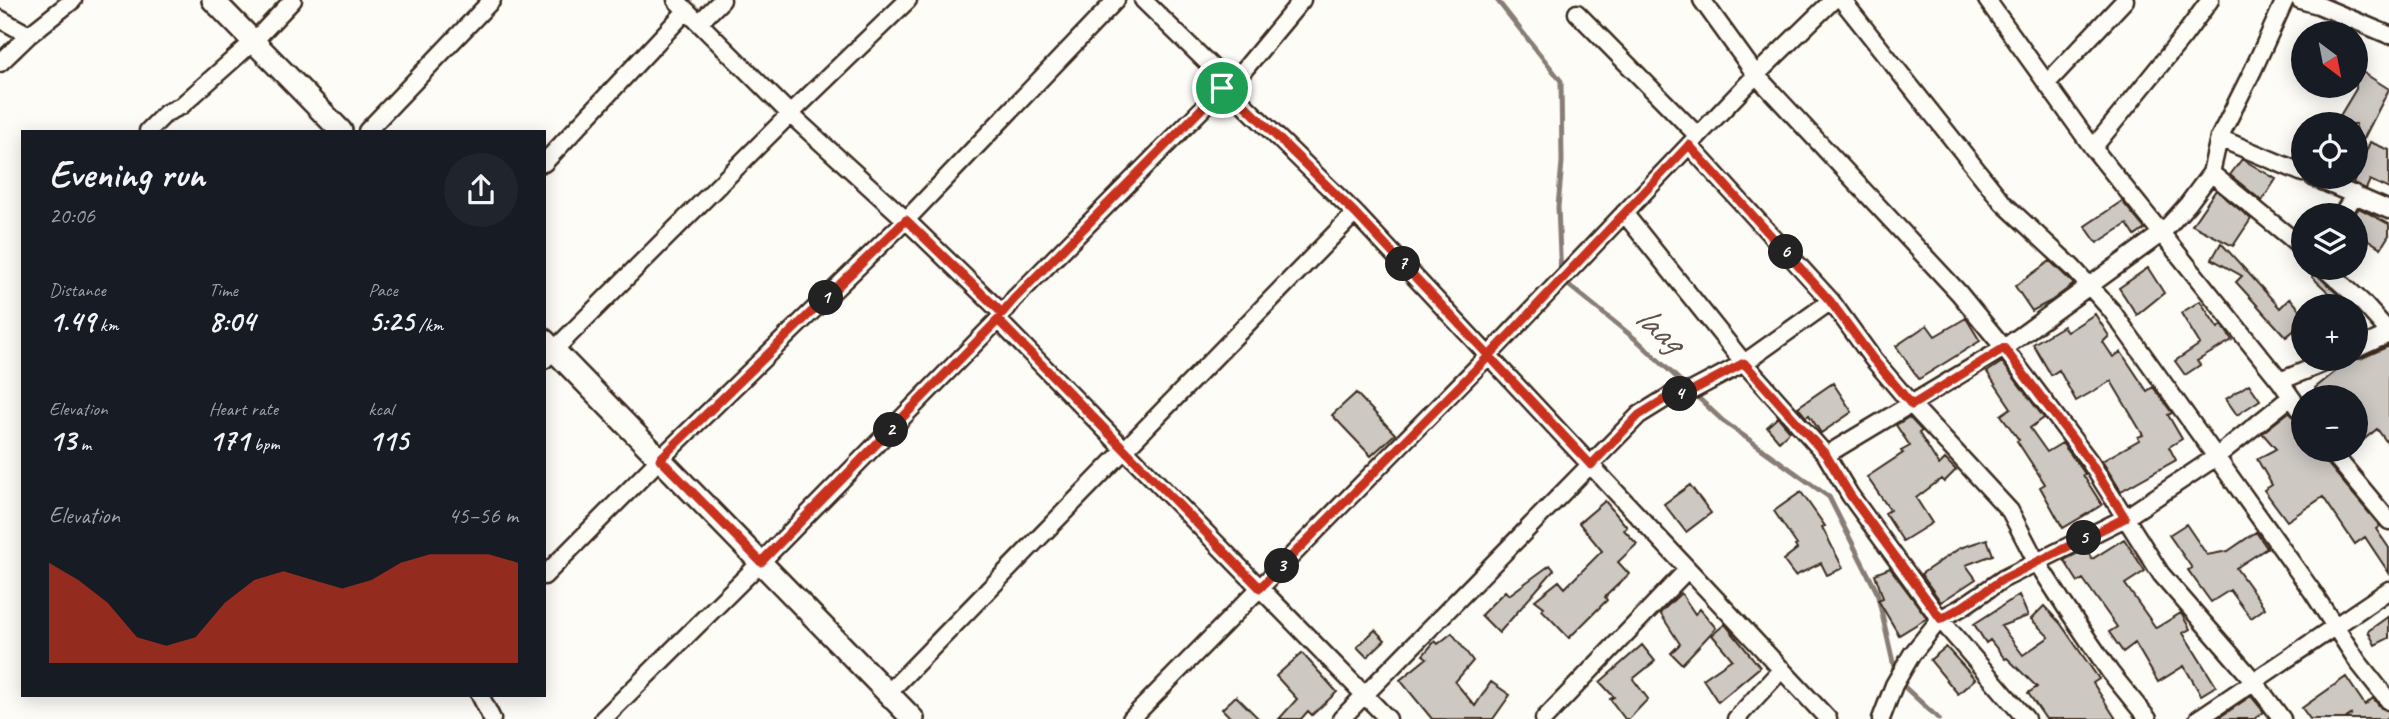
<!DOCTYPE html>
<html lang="en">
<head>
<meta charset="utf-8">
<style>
	body { margin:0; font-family:Caveat,sans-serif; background:#20242c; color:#f1f3f6; height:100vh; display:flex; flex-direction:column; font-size:26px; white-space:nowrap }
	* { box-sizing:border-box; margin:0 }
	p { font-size:23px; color:#9ea1a6 }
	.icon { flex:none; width:38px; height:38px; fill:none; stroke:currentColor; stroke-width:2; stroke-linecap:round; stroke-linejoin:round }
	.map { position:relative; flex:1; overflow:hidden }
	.sheet { position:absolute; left:21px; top:130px; width:525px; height:567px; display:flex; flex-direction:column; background:#171b24; border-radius:0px; box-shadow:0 4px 18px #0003 }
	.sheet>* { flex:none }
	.needle { width:46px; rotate:148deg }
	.controls { position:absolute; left:2291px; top:21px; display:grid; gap:14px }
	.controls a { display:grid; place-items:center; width:77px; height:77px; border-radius:50%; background:#171b24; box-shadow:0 4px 18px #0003; font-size:35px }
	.pin { position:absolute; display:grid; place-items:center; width:60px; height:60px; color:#fff; margin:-30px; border:4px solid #fff; border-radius:50%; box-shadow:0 2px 7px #0007 }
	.km { position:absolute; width:35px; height:35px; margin:-18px; border-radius:50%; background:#222; color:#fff; font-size:19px; line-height:35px; text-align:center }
	.round { display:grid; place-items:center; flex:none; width:74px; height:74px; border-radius:37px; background:#20242c }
	.overview { display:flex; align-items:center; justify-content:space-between; height:119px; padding:0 28px }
	h1 { font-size:38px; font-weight:700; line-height:52px }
	.figures { display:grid; grid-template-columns:repeat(3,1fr); gap:10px; height:119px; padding:7px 28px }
	.figures div { display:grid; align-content:center }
	.figures b { font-size:30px; font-weight:700 }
	.figures small { font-size:19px; font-weight:400 }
	.figures p { font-size:19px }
	.chart { height:196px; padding:14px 28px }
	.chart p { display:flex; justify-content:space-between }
	.chart svg { width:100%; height:126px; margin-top:7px; fill:#c8321e; opacity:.7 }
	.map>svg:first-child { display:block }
</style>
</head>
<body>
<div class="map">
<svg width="2389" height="719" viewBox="0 0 2389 719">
	<rect width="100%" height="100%" fill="#fdfcf7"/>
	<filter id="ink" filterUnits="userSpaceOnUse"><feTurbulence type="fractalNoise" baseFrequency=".0143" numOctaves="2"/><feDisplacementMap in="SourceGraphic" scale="14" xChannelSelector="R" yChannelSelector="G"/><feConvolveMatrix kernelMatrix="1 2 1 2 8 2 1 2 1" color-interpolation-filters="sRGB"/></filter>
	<g filter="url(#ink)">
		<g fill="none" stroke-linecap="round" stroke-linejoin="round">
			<!-- stream -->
			<path stroke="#887d74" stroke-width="5" d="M1497,0L1561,81L1562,162L1558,207L1561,279L1639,342L1723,421L1829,497L1877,592L1897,680L1939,719"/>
		</g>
		<!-- building -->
		<path fill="#cdc8c2" stroke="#3b2a1e" stroke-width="2" d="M2356,68L2389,89L2356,154V124H2335L2356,89Z
			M2370,142L2389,150V189L2370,180L2366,189L2353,183Z
			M2242,159L2276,179L2262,201L2230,175Z
			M2216,190L2251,219L2233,246L2192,225Z
			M2122,201L2145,229L2135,236L2127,224L2097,243L2085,226Z
			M2359,208L2389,224V235L2381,248L2356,232L2354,215Z
			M2221,243L2280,308L2290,298L2303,313V323L2286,337L2236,282L2242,276L2212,259Z
			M2050,261L2074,284L2051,301L2032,311L2015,286Z
			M2148,268L2164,293L2137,315L2119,288Z
			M2314,272L2347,303L2343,306L2312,277Z
			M2200,301L2218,328L2222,325L2232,340L2197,361L2200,365L2185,375L2175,361L2200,344L2181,313Z
			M2095,314L2109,336L2103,342L2113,357L2121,352L2147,391L2153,387L2172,413L2168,415L2182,439L2169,447L2176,460L2121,491L2102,461L2139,440L2138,437L2143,435L2111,381L2076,401L2059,370L2051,375L2033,344L2063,326L2067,332Z
			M1966,318L1980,341L1919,379L1896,346L1927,325L1935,336Z
			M2389,346V445L2377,429L2362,441L2356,433V397H2321L2315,388L2351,359H2360Z
			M2002,362L2044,418L2030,428L2047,452L2062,443L2081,468L2085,474L2083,475L2102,505L2063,528L2040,487L2045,484L2017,441L2019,440L2001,415L2011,408L1987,372Z
			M1833,383L1852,412L1821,433L1809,415L1806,417L1798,407Z
			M2249,384L2260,400L2237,415L2226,399Z
			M1356,393L1395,434L1371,456L1332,415Z
			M2289,412L2303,427V450H2320L2322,457L2380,526L2376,529L2389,548V573L2365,537L2355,544L2323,497L2287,521L2264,490L2272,485L2257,459L2276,449L2262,433Z
			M1778,417L1790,431L1779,441L1767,427Z
			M1909,417L1922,431L1919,433L1939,465L1945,459L1956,470L1944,482L1941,479L1916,498L1932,523L1903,541L1885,513L1890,510L1867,477L1903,453L1901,451L1910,446L1896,425Z
			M1690,485L1711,513L1686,532L1664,504Z
			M1801,492L1825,526L1822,527L1843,568L1827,575L1821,563L1795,576L1783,560L1797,549L1795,546L1797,545L1774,511Z
			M1605,501L1627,527L1624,530L1637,544L1618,562L1629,574L1605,597L1607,600L1569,638L1542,610L1544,607L1535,600L1559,581L1565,588L1602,551L1579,523Z
			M2186,524L2207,555L2228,551L2256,532L2267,548L2236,568L2265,608L2251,618L2230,590L2211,602L2188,570L2192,568L2169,535Z
			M1987,539L1993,555L1966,565L1976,579L1941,602L1921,574L1960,548Z
			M2124,539L2145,571L2125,584L2156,628L2181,613L2190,629L2183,633L2216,686L2201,695L2184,666L2158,682L2135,643L2123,652L2109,632L2117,627L2083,579L2078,582L2064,560L2086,549L2092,559Z
			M1550,565L1554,570L1499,633L1481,615L1505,591L1509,595Z
			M1890,568L1927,618L1899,635L1878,600L1883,598L1875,574Z
			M1681,593L1695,614L1700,609L1716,628L1682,664L1671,653L1680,644L1660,613Z
			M2019,595L2028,616L2001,626L2023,655L2049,637L2031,619L2044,606L2060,623L2099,679L2093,683L2116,719H2046L2028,693L2037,687L2007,658L2005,659L1990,640L1986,643L1974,624Z
			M2389,616V638L2375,645L2368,631Z
			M1725,624L1760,667L1718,702L1703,679L1732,659L1712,635Z
			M1375,630L1385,640L1367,657L1357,647Z
			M1452,633L1473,661L1455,682L1475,706L1491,682L1510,695L1493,719H1432L1400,680L1427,658L1423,655L1435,641L1438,644Z
			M1642,645L1655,661L1633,679L1648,699L1629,719H1625L1610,699L1614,697L1600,682Z
			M1946,647L1975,679L1958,694L1930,660Z
			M1302,653L1337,692L1312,715L1308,711L1301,719H1279L1297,699L1276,676Z
			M2346,677L2365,705L2373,698L2381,708L2389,711V719H2346L2352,714L2345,719H2310L2302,708Z
			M1236,696L1259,719H1232L1222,709Z
			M2251,696L2264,712L2254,719H2217Z"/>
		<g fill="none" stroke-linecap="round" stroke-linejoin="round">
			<!-- street casing -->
			<g stroke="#3b2a1e" stroke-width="21">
				<path id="street" d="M676,0L790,114L906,220L1002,313
					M1143,0L1219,74L1228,89L1355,213L1828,719
					M1702,0L1756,75L1959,293L2004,348L2090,462L2161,574L2253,680L2282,719
					M1842,0L2003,203L2073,268L2111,310L2312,591L2358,662L2389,701
					M1987,0L2093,148L2280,381L2303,414
					M2300,0L2318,5L2389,35
					M1577,13L1698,136
					M0,19L29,35
					M699,23L722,0
					M0,63L29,35L73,0
					M2047,83L2125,0
					M1228,89L1302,0
					M148,131L166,113L181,106L254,41L293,0
					M367,131L492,0
					M2219,138L2303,173
					M1689,145L1831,301L1873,359L1912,405L2010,511L2036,561L2065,606L2110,672L2148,719
					M2093,148L2183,37L2210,0
					M544,163L686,11
					M2211,173L2303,248
					M2313,177L2389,210
					M1624,213L1744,363L1826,455L1850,495L1940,619L2026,719
					M2342,215L2355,194
					M2324,268L2362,302L2389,332
					M998,320L1388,719
					M2356,349L2389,334
					M544,360L790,114L908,0
					M2280,381L2334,359
					M2330,450L2389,521
					M1826,455L2004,348L2162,233L2188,204L2211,173L2219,138L2253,70L2285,0
					M544,576L660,459L906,220L1116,0
					M888,693L1355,213
					M480,695L492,719
					M603,719L761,562L998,320L1014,299L1217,94L1223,84
					M1131,719L1488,356L1756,75L1833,0
					M1341,719L1639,415L1668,397L1693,390L1744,363L1831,301
					M1544,719L1688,569
					M1736,719L1782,669
					M1881,719L1894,685L1912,654L1940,619L1962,607L2003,579L2125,518L2216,457L2291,397
					M2198,719L2389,590"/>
			</g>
			<!-- secondary casing -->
			<g stroke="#3b2a1e" stroke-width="26">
				<path id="secondary" d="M213,0L341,131
					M544,340L913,719"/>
			</g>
			<!-- street -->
			<use href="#street" stroke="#fdfcf7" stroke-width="16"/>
			<!-- secondary -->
			<use href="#secondary" stroke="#fdfcf7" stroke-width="21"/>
		</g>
	</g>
	<g fill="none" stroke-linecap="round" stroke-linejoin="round" filter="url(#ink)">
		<!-- route casing -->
		<g stroke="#fff" stroke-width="14">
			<path id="route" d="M1222,88L1014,299L1002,313L906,220L660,459L761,562L998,320L1260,588L1489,356L1591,465L1639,415L1668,397L1693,390L1744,363L1826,455L1850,495L1941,619L1962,607L2003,579L2125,518L2090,462L2004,348L1912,405L1873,359L1830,301L1689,145L1489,356L1355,213L1223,84L1222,88"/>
		</g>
		<!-- route -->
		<use href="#route" stroke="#c8321e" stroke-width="9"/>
	</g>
	<g text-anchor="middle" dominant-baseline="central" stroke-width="5" stroke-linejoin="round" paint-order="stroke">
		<!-- water labels -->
		<g font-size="37" font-style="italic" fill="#615349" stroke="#fdfcf7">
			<text transform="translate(1660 328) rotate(41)">laag</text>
		</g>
	</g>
</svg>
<div class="controls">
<a><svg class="needle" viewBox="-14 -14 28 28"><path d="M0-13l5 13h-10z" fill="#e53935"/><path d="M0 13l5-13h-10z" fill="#9ea1a6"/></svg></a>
<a><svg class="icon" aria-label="locate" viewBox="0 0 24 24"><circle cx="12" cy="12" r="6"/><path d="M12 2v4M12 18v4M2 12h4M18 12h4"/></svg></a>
<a><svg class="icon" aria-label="layers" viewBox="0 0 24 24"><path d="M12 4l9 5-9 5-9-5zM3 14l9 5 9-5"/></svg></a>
<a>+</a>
<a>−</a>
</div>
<div class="pin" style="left:1222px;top:88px;background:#1e9e55"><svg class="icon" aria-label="arrive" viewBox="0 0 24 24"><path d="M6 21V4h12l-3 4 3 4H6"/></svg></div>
<b class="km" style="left:826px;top:298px">1</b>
<b class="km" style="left:891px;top:430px">2</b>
<b class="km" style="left:1282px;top:566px">3</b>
<b class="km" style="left:1680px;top:394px">4</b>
<b class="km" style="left:2084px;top:538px">5</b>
<b class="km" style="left:1786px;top:252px">6</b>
<b class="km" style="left:1403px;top:264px">7</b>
<section class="sheet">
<div class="overview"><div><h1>Evening run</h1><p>20:06</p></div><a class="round"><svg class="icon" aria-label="share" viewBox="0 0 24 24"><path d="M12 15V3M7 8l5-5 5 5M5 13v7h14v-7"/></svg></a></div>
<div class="figures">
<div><p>Distance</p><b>1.49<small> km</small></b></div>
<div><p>Time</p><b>8:04</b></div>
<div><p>Pace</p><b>5:25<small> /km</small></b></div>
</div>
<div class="figures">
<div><p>Elevation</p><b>13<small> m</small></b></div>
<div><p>Heart rate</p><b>171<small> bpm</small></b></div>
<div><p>kcal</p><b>115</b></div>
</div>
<div class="chart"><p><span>Elevation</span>45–56 m</p>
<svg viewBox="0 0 160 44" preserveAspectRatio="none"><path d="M0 44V9L10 15L20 23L30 35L40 38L50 35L60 23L70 15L80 12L90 15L100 18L110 15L120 9L130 6L140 6L150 6L160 9V44z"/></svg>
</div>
</section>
</div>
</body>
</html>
